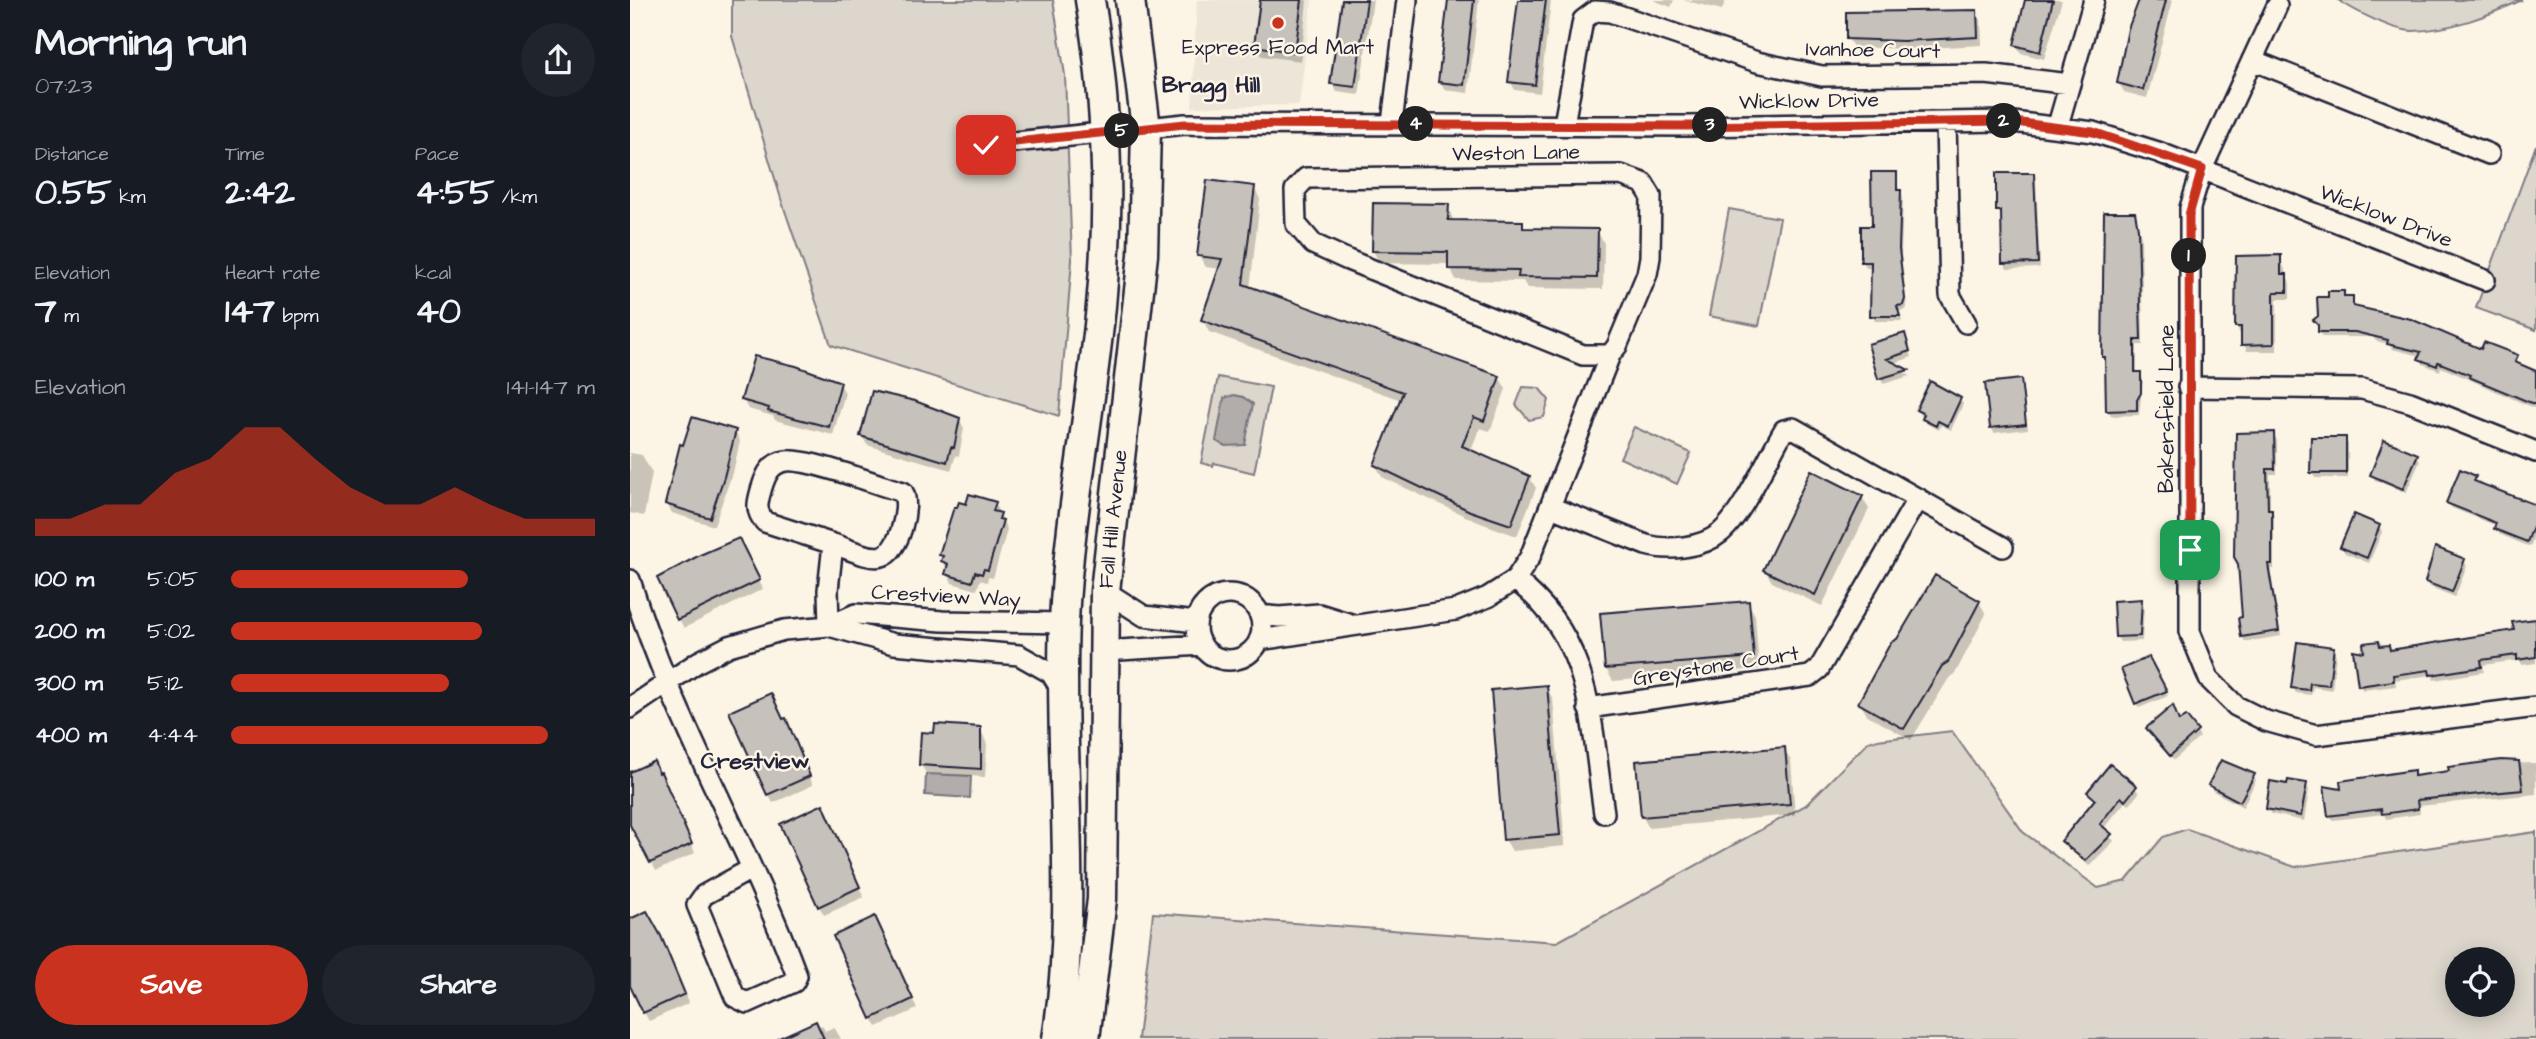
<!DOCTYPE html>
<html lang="en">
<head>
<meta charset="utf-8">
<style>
	body { margin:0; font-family:"Architects Daughter",sans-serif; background:#20242c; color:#f1f3f6; height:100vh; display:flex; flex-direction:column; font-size:26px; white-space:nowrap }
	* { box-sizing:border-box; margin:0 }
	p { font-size:23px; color:#9ea1a6 }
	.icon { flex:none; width:38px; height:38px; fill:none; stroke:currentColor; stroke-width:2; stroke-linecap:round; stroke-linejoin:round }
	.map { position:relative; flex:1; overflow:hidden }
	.drawer { display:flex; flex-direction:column; background:#171b24; width:630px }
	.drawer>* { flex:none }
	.controls { position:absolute; left:1815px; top:947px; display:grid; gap:14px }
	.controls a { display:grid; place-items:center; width:70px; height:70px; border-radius:50%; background:#171b24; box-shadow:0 4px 18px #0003; font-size:35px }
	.pin { position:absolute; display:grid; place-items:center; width:60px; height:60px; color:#fff; margin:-30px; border-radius:14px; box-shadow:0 4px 10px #0006 }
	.km { position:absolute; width:35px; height:35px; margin:-18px; border-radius:50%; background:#222; color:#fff; font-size:19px; line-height:35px; text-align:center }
	.round { display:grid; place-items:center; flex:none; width:74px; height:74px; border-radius:37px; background:#20242c }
	.headline { display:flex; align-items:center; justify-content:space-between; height:119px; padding:0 35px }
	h1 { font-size:38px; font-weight:700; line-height:52px }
	.figures { display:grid; grid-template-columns:repeat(3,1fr); gap:10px; height:119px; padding:7px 35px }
	.figures div { display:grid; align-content:center }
	.figures b { font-size:35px; font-weight:700 }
	.figures small { font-size:19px; font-weight:400 }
	.figures p { font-size:19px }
	.chart { height:196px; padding:14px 35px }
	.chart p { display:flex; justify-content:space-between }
	.chart svg { width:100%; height:126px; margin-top:7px; fill:#c8321e; opacity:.7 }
	.action { display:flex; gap:14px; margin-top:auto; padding:14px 35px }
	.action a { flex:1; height:80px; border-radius:42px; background:#c8321e; color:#fff; font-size:28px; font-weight:700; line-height:80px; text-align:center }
	.action a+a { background:#20242c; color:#f1f3f6 }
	ul { padding:0 35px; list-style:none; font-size:23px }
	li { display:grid; grid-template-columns:112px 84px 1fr; align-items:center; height:52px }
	li i { height:18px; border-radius:9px; background:#c8321e }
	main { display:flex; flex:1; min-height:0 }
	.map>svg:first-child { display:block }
</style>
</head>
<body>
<main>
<section class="drawer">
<div class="headline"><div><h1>Morning run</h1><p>07:23</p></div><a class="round"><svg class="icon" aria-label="share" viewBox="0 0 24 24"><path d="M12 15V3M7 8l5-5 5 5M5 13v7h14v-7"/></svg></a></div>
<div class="figures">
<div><p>Distance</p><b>0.55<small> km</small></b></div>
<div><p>Time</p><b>2:42</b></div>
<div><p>Pace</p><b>4:55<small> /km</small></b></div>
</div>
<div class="figures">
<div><p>Elevation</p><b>7<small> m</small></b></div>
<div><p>Heart rate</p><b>147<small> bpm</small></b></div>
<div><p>kcal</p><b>40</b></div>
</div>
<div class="chart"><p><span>Elevation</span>141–147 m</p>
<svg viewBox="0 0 160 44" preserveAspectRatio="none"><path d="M0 44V38L10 38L20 33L30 33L40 22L50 17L60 6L70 6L80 17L90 27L100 33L110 33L120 27L130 33L140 38L150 38L160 38V44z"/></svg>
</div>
<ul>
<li><b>100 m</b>5:05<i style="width:65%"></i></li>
<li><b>200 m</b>5:02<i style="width:69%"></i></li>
<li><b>300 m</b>5:12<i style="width:60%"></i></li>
<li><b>400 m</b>4:44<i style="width:87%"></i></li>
</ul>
<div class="action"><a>Save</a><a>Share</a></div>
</section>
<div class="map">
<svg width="1906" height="1039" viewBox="0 0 1906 1039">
	<rect width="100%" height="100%" fill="#fcf5e5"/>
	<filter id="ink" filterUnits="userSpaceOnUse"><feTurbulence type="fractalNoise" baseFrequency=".0143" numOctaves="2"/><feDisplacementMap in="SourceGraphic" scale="14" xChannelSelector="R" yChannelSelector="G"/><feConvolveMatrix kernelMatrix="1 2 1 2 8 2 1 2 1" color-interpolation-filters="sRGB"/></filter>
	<g filter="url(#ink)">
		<!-- built -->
		<path fill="#ece5d8" d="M567,0H682L669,105L562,107Z"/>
		<!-- green -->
		<path fill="#dcd6cc" stroke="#7f7c84" stroke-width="2" fill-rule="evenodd" d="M102,0H423L435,75L442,260L429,416L201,345L152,202L102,36Z
			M1708,0H1892C1857,16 1821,30 1783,31C1763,31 1725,11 1708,0Z
			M1906,145V330L1846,308Z
			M1099,209L1150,218L1129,326L1079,316Z
			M588,377L641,387L624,473L584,463L583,466L571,463Z
			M893,387L909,388L919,400L914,417L899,420L886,405Z
			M1004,427L1061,453L1047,484L990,458Z
			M1322,731L1393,832L1468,888L1496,881L1533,837L1557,829L1665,867L1906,832V1039H508L523,913L927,942L1176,805L1239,741ZM1827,959H1872V1004H1827Z"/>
		<!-- water -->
		<path fill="#b2adab" stroke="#78757e" stroke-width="2" d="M604,395L613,397L623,404L615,445L595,446L586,441L594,398Z
			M296,774L341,776L340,798L295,795Z"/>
		<!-- shadow -->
		<path fill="#0003" d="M632,0H677L671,61L632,56L626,46Z
			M714,0H743L729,95L707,92L702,83Z
			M820,0H849L838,93L815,90L810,81Z
			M890,0H921L910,93L885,90L880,81Z
			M1023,0H1044L1041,7Z
			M1053,0H1096L1092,10Z
			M1397,0H1432L1414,59L1391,53L1385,44Z
			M1508,0H1543L1517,98L1494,92L1489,83Z
			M1346,12L1351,20L1352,45L1279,49L1223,47L1218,38Z
			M1266,173L1269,192L1273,197L1271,255L1277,306L1276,310L1269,311L1272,321H1245L1242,316V267H1236L1233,262Z
			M1403,175L1406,180L1410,268L1377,269L1374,263L1373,216L1367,211Z
			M624,188L630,199L620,289L869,377L876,389L860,431L850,428L840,452L899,477L906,488L887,536L848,522L752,477L746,465L771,400L579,332L573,320L591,269L576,267L569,256Z
			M818,206L824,222L892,223L896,230L967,231L974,243L973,289L897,288L893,281L826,280L819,264L750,263L743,251Z
			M1504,214L1511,236L1513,345H1507V374L1513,379L1509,415L1481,416L1478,410L1477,363L1473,357Z
			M1650,257L1660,283V299H1647V351H1617L1607,327L1608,258Z
			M1713,293L1716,298H1722L1726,308L1852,352L1887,357L1888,366L1906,373V409L1811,367L1810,371L1793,364L1791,356L1762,349L1759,344L1746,341L1743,337H1693L1689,332L1700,298Z
			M1274,335L1282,357L1262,364L1280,376L1253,384L1240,345Z
			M1390,381L1398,429L1364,433L1361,427Z
			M210,384L215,393L203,435L145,420L143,416L118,409L113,400Z
			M1330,399L1333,404L1321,430L1311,425L1309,430L1297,424L1288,410Z
			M329,419L334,428L329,456L326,455L321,470L237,445L232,436Z
			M105,432L110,441L104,468L84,526L42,513L37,504Z
			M1643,434L1647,440V474H1640V510L1644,516V569H1640L1651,636L1615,642L1612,636L1614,618L1609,563Z
			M1715,439L1718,444V478H1685L1682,472Z
			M0,453L12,455L22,473L14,516L0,513Z
			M1787,455L1790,461L1776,493L1745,480L1742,475Z
			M1845,478L1848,483L1906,507V531L1900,547L1869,534L1867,526L1822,508L1818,503Z
			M1232,497L1239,509L1192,606L1142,582L1135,570Z
			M365,504L377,530L363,578L358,577L357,582L350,580L347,590L322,583L311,555L337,506Z
			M1749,526L1752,532L1739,563L1715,553L1712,547Z
			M114,549L133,589L54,628L49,619Z
			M1834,560L1837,566L1825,597L1800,587L1797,581Z
			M1511,601L1514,606L1512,641L1490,642L1487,637Z
			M1349,602L1356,614L1325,674L1319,678L1281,740L1237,715L1230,703Z
			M1118,603L1125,615L1129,669L983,681L976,669Z
			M1906,621V663L1892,665L1890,660L1853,665L1854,672L1804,680L1802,675L1765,680L1766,686L1733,690L1729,685L1736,654L1751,648L1761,652L1833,642V638L1885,632Z
			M1703,649L1706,655L1702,690L1683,687L1681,695L1666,693L1663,687Z
			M1519,660L1538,696L1509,708L1506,703Z
			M916,687L923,699L935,846L882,851L875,839Z
			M146,704L183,785L143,803L138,794Z
			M1555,718L1570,737L1544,760L1521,734Z
			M350,728L357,744L355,777L296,773L291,765L306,735Z
			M1154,749L1161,761L1165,815L1019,828L1012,816Z
			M1906,763V794L1789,806L1790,814L1756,819L1754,814L1703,820L1699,815L1713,791L1783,772L1786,777L1851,764Z
			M0,774H31L65,853L26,871L5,829L0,831Z
			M1623,775L1626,780L1613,807L1583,791L1580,785Z
			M1642,783L1676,785L1679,790L1674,821L1641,814L1637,809Z
			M1505,788L1509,793L1499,805L1495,802L1473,829L1484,841L1459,866L1436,847L1433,841L1466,801L1459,792Z
			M197,815L234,897L194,915L189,906Z
			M0,921L35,947L59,1003L19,1021L0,988Z
			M250,927L287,1009L247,1027L242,1018Z
			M192,1025L195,1031L204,1027L211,1039H150Z"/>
		<!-- building -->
		<path fill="#c6c1bb" stroke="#22223b" stroke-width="2" d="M630,0H672L665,52L624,46Z
			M712,0H737L725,87L700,84Z
			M818,0H844L834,85L808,82Z
			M888,0H916L905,85L878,82Z
			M1395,0H1423L1410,52L1384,45Z
			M1509,0H1536L1513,90L1487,83L1498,29Z
			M1347,10L1348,37L1273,41L1216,39V12Z
			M1241,172H1267V190H1271L1269,249L1275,299L1273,305L1267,306L1270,316H1240L1241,262H1231V226H1242Z
			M1366,173H1404L1408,263L1372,264L1371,211H1366Z
			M577,180L625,186L613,284L870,376L854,421L844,417L832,446L900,476L881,525L840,511L744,465L773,392L571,320L592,259L567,256Z
			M743,203L819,204L818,220L893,221V228L968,229L967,278L888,277L889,270L818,269V252L742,251Z
			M1474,212H1505L1508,229L1511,340H1505V372H1511V393L1507,400V410L1476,411L1475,357H1472Z
			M1651,255V274H1657V292H1644V344L1611,345V327H1605L1606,256Z
			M1698,291H1714V296H1723V306L1781,319L1851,349L1854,342L1888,355L1885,362L1906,371V405L1839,377L1840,375L1808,362L1807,366L1788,359L1791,352L1757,344L1758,340L1725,332H1688V325L1683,320L1688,316L1687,297H1698Z
			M1275,333L1280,351L1257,359L1279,370L1248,379L1238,344Z
			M124,356L166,366L211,382L199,427L138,411L139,408L111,400Z
			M1391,379L1396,424L1360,428L1355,383Z
			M1300,381L1331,398L1318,426L1308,421L1306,426L1292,419L1294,414L1286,410Z
			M242,391L285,401L330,418L324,448L321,447L317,462L230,436Z
			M62,417L106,430L94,477L80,518L35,504L50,444L53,445Z
			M1644,432L1645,469H1637L1638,509H1642V564H1638L1649,631L1611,637L1608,618L1612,617L1608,564L1604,557L1606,433Z
			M1681,437H1716V473H1680Z
			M1754,440L1788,454L1773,489L1740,475Z
			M1830,469L1846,476L1844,481L1906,505V519L1897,542L1864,529L1866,523L1816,503Z
			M1181,470L1233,496L1185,595L1133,570Z
			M339,494L366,502L363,511L371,513L369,519L373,520L358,570L354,569L352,574L345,572L342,582L315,574L318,564L311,561L313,556L309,555L324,507H327L329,502L336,504Z
			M1724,514L1750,525L1737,558L1710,547Z
			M109,538L130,580L47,620L27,578L70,555Z
			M1805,547L1835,559L1822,592L1795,582Z
			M1305,575L1350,601L1318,662L1312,666L1274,729L1228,703L1261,642L1267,639Z
			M1512,599L1510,636L1485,637L1483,601Z
			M1119,601L1124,657L975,669L970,613Z
			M1906,619V657L1887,660V655L1851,660L1852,667L1800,675L1799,670L1763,675L1764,681L1728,686L1723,650L1734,652L1733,643L1749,641L1750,646L1759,645L1760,650L1884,630L1882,622Z
			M1667,642L1704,647L1699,685L1680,683L1679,690L1661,688Z
			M1519,657L1537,691L1505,704L1491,669Z
			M917,685L930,835L873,840L861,690Z
			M141,693L153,719L156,718L180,776L137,795L99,712Z
			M1543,705L1549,721L1556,716L1568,731L1540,756L1516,728Z
			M305,724L351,727V769L289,765L291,732L304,733Z
			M1155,747L1160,804L1011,817L1006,761Z
			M1591,760L1625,774L1610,802L1578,785Z
			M1871,760L1889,761L1893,790L1787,800L1788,809L1752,814L1751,809L1698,816L1694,786L1711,789L1710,781L1784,770V776L1819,771L1818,767Z
			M24,761L29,773L31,772L62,844L20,863L0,825V772Z
			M1480,764L1507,786L1495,801L1491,797L1470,824L1482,834L1455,861L1431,841L1465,799L1457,792Z
			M1658,780L1677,783L1671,816L1636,809L1640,781L1657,784Z
			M193,804L230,887L188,907L150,824Z
			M17,911L31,936L55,994L13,1013L0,986V919Z
			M245,916L283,999L241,1019L203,936Z
			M186,1021L194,1039H147Z"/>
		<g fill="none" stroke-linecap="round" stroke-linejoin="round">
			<!-- street casing -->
			<g stroke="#22223b" stroke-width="24">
				<path id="street" d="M1647,6L1572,169L1560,208V632L1579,679L1606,706L1636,721L1686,735L1906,707
					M1622,60L1859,154
					M1316,122L1320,295L1336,323
					M762,123L777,0
					M934,124L953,20L965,11L980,12L1127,62L1192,76L1356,74L1440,84
					M1428,125L1464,0
					M356,145L555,124L1058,126L1375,121L1463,132L1528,152L1855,280
					M991,175L1013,183L1021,196L1020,257L1017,274L987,346L980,355H953L718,260L683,244L666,224L665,190L676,178Z
					M1558,387L1732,389L1780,402L1906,452
					M921,507L1016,545C1038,551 1072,548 1090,533C1113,514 1138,457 1154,430L1163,428L1373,547
					M0,580C42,718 117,841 167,976L164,982L117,1003L105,997L67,905L74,895L121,869
					M885,580C963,638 961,725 974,813
					M475,591L514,616L566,622
					M566 627a33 33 0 1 1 66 0a33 33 0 1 1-66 0Z
					M630,615L649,617L689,614L721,624
					M199,626L198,590L203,544L135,522C124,510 128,501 132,487C136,474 141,463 156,461C178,458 248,485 273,492C281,506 269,552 252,556C239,560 217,548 203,544
					M199,626L226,614L312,621L434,623
					M629,640L826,610L858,597L885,580L900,557L980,355
					M473,651L572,645
					M0,708L68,662L99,646L154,630L199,626L264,644L389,655L421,673L432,691
					M958,708L1180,676L1189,669L1288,498"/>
			</g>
			<!-- secondary casing -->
			<g stroke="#22223b" stroke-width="33">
				<path id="secondary" d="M427,1039C449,901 428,760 434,621C439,515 461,411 471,306C481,203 477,102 460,0
					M455,1039L472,899L475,591L513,255L516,128L500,0"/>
			</g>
			<!-- street -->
			<use href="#street" stroke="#fcf5e5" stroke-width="19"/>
			<!-- secondary -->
			<use href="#secondary" stroke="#fcf5e5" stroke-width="28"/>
		</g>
	</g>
	<g fill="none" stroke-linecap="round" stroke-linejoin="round" filter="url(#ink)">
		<!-- route casing -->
		<g stroke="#fff" stroke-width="14">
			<path id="route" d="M356,145L555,124L1058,126L1376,121L1463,132L1572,169L1559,215L1560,550"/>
		</g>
		<!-- route -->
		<use href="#route" stroke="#c8321e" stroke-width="9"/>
	</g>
	<!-- markers -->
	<circle fill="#c8321e" stroke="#fcf5e5" stroke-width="2.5" cx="648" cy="23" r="7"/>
	<g text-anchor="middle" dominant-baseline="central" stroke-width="5" stroke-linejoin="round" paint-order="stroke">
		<!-- poi labels -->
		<g font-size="21" fill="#22223b" stroke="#fcf5e5">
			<text x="648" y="47">Express Food Mart</text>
		</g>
		<!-- street labels -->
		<g font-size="21" fill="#22223b" stroke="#fcf5e5">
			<text transform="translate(1243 50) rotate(1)">Ivanhoe Court</text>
			<text transform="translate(1179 101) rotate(-1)">Wicklow Drive</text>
			<text transform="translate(886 153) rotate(-1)">Weston Lane</text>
			<text transform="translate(1756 216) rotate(21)">Wicklow Drive</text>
			<text transform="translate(1536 409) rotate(-90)">Bakersfield Lane</text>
			<text transform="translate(483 519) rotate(-84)">Fall Hill Avenue</text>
			<text transform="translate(316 596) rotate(3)">Crestview Way</text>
			<text transform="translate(1086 666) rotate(-9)">Greystone Court</text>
		</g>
		<!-- neighbourhood labels -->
		<g font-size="23" font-weight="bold" fill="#22223b" stroke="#fcf5e5">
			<text x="581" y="85">Bragg Hill</text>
			<text x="125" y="761">Crestview</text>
		</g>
	</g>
</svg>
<div class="controls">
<a><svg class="icon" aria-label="locate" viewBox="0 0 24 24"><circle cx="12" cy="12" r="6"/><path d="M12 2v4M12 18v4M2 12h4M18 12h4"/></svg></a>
</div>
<div class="pin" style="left:1560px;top:550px;background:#1e9e55"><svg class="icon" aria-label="arrive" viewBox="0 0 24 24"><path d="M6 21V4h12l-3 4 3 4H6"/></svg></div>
<div class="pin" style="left:356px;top:145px;background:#d93025"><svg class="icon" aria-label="check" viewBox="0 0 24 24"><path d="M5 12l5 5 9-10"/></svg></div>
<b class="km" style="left:1559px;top:256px">1</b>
<b class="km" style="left:1374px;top:121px">2</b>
<b class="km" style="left:1080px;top:125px">3</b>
<b class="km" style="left:786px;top:124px">4</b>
<b class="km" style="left:492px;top:131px">5</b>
</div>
</main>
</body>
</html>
